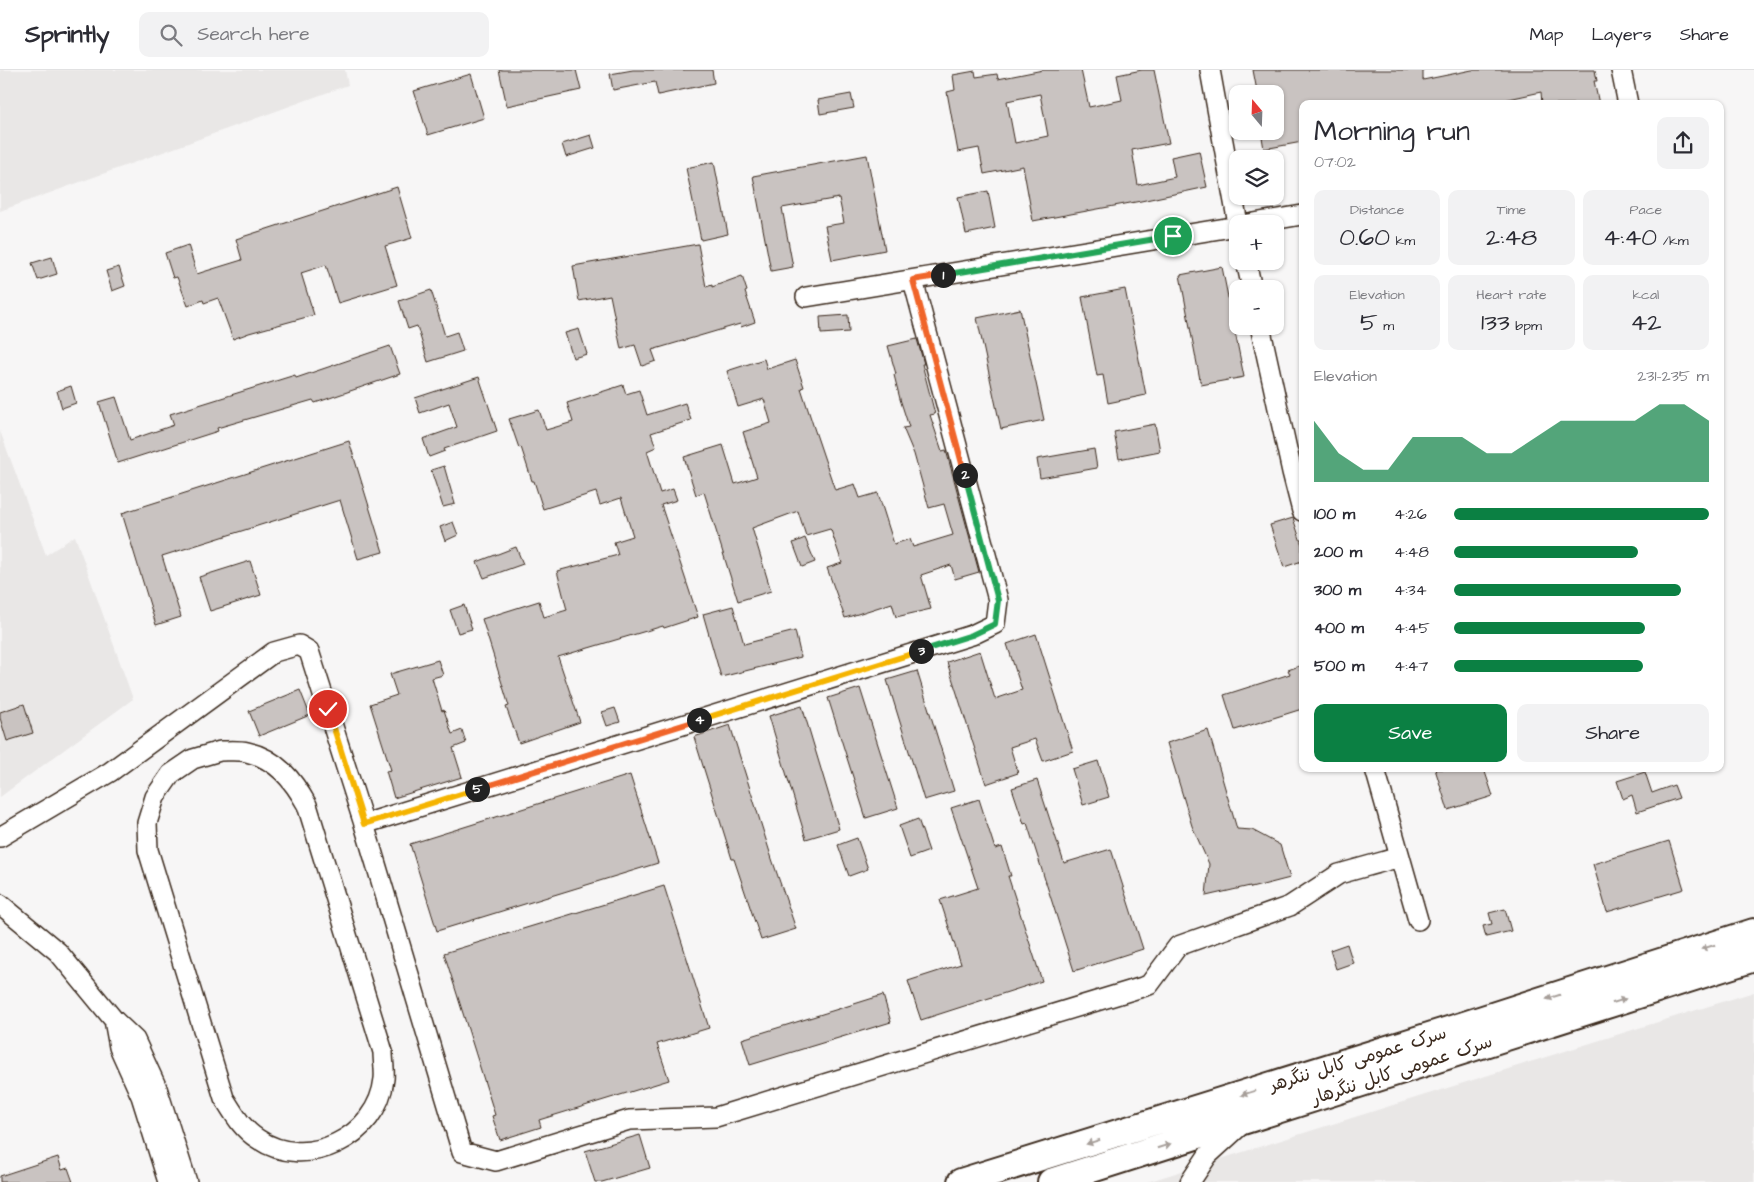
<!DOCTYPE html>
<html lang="en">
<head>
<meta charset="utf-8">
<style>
	body { margin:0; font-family:"Architects Daughter","Playpen Sans Arabic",sans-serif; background:#f2f2f3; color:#2b2b33; height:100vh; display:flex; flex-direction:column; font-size:19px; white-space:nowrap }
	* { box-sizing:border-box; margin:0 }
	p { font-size:16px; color:#7c7c81 }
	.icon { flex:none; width:28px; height:28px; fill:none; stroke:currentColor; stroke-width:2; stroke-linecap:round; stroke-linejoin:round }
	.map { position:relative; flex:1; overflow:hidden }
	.side { position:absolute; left:1299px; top:30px; width:425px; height:672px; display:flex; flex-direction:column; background:#fff; border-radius:10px; box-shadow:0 1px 4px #0004 }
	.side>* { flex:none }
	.needle { width:32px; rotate:341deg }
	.tools { position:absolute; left:1229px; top:15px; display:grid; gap:10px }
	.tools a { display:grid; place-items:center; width:55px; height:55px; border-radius:10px; background:#fff; box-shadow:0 1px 4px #0004; font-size:25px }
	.pin { position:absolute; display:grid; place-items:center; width:42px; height:42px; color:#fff; margin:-21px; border:2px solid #fff; border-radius:50%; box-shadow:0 1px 5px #0007 }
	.km { position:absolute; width:25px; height:25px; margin:-12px; border-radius:50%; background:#222; color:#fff; font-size:14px; line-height:25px; text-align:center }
	.round { display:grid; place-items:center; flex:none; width:52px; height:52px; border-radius:10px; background:#f2f2f3 }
	.headline { display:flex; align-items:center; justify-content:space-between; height:85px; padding:0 15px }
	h1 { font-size:28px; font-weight:600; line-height:38px }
	.stats { display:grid; grid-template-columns:repeat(3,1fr); gap:8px; height:85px; padding:5px 15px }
	.stats div { display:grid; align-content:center; border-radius:10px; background:#f2f2f3; text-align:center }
	.stats b { font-size:25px; font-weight:600 }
	.stats small { font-size:14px; font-weight:400 }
	.stats p { font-size:14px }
	.chart { height:140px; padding:10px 15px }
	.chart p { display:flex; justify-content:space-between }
	.chart svg { width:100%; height:90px; margin-top:5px; fill:#0b8043; opacity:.7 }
	.cta { display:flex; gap:10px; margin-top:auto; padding:10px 15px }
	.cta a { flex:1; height:58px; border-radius:10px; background:#0b8043; color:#fff; font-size:20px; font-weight:600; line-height:58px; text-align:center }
	.cta a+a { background:#f2f2f3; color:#2b2b33 }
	ul { padding:0 15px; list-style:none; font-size:16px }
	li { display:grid; grid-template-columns:80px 60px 1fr; align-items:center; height:38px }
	li i { height:12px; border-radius:6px; background:#0b8043 }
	header { display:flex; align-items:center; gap:30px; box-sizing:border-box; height:70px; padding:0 25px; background:#fff; border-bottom:1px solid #e1e1e2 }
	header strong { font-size:24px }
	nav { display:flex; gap:28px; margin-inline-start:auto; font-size:18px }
	.search { width:350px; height:45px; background:#f2f2f3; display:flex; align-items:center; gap:12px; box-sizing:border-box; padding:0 18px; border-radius:10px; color:#7c7c81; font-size:19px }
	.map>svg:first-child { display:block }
</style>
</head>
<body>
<header>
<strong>Sprintly</strong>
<div class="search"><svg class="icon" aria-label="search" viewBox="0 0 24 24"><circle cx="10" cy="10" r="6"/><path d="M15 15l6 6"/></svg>Search here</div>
<nav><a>Map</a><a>Layers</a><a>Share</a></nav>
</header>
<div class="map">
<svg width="1754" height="1112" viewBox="0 0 1754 1112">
	<rect width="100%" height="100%" fill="#f7f6f6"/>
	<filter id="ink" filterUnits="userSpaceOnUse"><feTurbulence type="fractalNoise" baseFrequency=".02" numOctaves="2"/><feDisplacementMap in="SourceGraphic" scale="10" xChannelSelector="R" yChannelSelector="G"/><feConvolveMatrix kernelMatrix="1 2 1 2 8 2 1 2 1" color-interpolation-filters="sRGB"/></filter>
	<g filter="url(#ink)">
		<!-- built -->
		<path fill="#e9e7e6" d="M0,0H345L348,15L0,141Z
			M0,361L46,485L75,466L133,629L0,727Z
			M1754,922V1112H1147Z"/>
		<!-- building -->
		<path fill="#c9c3c1" stroke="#3b2a1e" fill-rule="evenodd" d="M499,0H576L581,20L507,36Z
			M633,0H712L714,13L658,25L655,12L613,20L610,4Z
			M1043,0H1081L1089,37L1122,30L1117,5L1142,0H1154L1169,73L1132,80L1138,115L1175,107L1171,87L1199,81L1207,117L1141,131L1033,151L1023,96L984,104L979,78L958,82L947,22L955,20L953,5L975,1L976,7L997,4L998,9ZM1040,24L1048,66L1015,73L1007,31Z
			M1253,0H1423V10L1472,0H1595L1597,11H1594L1599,34H1542L1541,22L1486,34H1302V72L1264,79L1261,61H1275V18L1257,21Z
			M471,4L484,48L428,65L414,21Z
			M851,24L854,38L820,44L818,30Z
			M591,65L595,78L566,87L562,74Z
			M867,85L885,180L832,190L825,156L844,153L839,128L782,138L793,197L771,201L753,106Z
			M714,92L728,164L701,170L686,98Z
			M397,117L412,168L385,176L397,215L338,233L326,195L301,203L314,245L249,263L233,269L218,228L204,233L203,230L188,236L177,207L173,208L165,183L188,175L197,204L203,202L242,190L236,169Z
			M988,121L995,158L966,164L958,127Z
			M698,174L706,217L712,215V217L742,206L747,221L745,222L755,252L741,257L740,254L652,280L656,291L642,296L635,275L621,279L610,225L579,231L573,196Z
			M52,187L57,204L38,210L32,193Z
			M119,197L125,216L112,221L106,201Z
			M1222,197L1244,307L1201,315L1180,205Z
			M1125,219L1146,325L1108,333L1103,305L1097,306L1082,227Z
			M431,220L445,266L457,262L463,281L428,292L417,256L408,259L399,231Z
			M1020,239L1044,350L1001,359L977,248Z
			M848,245L849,262L821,264L820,247Z
			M579,259L587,284L573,288L565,263Z
			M917,269L924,294H922L935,344L930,345L942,381L946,380L979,502L955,509L951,495L921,505L931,539L896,547L892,533L845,548L827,498L842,493L831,460L830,459L806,466L798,441L752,458L771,521L738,531L704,422L696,425L684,387L723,375L735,414L757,407L743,362L771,353L764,329L738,337L727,301L764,289L767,299L795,290L804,317L801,318L814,358L835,420L855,414L860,428L878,423L894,474L910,469L913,477L953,465L944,434L929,438L914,384L903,358L909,357L900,329L894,305L896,304L888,276Z
			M390,276L400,304L315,333L313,330L217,358L218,361L118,393L99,332L116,327L130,370L174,355L170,344L295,305L296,308Z
			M479,307L497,361L444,379L445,381L429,387L423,369L457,357L449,333L420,343L415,328Z
			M623,315L626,324L639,320L647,345L685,333L691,350L651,363L656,377L647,381L660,423L673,419L677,430L661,435L698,547L664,558L663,556L558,587L580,652L519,673L506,637L509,636L482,549L539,531L544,547L567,540L557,501L618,485L614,472L633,466L621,428L600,435L596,422L543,439L534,411H532L521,377L519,378L509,349L539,340L546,360L573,352L567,333Z
			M71,316L76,333L62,338L57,321Z
			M1155,354L1160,381L1119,389L1114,362Z
			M349,371L383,482L358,489L340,430L162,486L181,547L156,555L122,443Z
			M1094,379L1097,398L1040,408L1037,389Z
			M444,396L455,434L443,437L431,400Z
			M1293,448L1302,475V491L1284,497L1270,455Z
			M453,452L458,465L445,471L440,457Z
			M805,468L815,492L802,497L793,473Z
			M516,477L523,494L484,508L477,492Z
			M250,491L261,525L210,541L199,507Z
			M464,535L472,559L458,563L450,540Z
			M733,536L744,574L795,561L801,587L721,607L703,544Z
			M1036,564L1073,681L1043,691L1035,669L1010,677L1018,703L986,714L947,592L980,581L995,629L1022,620L1007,574Z
			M438,590L443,605L432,608L442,641L444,640L452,664L462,660L466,673L453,678L462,707L394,728L386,701L391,700L370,634L397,625L390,604Z
			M1302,595V639L1235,660L1224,625L1290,604L1288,600Z
			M917,601L954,721L924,730L887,610Z
			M860,618L898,738L866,748L828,628Z
			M300,620L310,645L259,666L249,641Z
			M24,634L33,663L7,671L0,648V642Z
			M802,636L839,759L806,769L769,646Z
			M615,638L620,652L607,656L602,642Z
			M730,655L772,789L796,859L761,870L734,789H732L694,667Z
			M1208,660L1237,759L1252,760L1280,775L1290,808L1251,818L1250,816L1206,826L1209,794L1192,756L1167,673Z
			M1098,691L1109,727L1083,735L1072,699Z
			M1435,699H1484L1493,726L1448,740Z
			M1645,702L1652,723L1674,715L1679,728L1637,742L1632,725L1623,729L1617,711Z
			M630,705L658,793L437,861L410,774Z
			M1037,710L1064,793L1111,779L1143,879L1074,901L1027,753L1024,754L1012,718Z
			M979,729L995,779L1002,777L1011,806H1008L1042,911L921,950L908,911L961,894L940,830L978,818L951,738Z
			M918,749L929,781L910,788L899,756Z
			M857,768L868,799L849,806L838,775Z
			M1669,771L1684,819L1607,842L1593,794Z
			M664,816L709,958L657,974L669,1010L539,1050L541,1057L500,1070L492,1046L495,1045L444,883Z
			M1505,839L1511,861L1486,867L1483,856L1492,854L1489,843Z
			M1347,874L1353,893L1336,899L1330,880Z
			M883,925L891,952L750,995L742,969Z
			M640,1065L650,1098L602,1112H595L585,1081Z
			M58,1087L62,1100L68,1098L73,1112H0V1106Z"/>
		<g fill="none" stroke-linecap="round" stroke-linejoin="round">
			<!-- minor casing -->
			<g stroke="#3b2a1e" stroke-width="22">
				<path id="minor" d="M1210,0L1238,154
					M1621,0L1628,34
					M1248,154L1302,145
					M1246,191L1252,219
					M806,227L1238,156
					M1260,256L1292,402L1302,441
					M220,681C229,681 239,680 247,682C277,689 293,710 307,735L383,982C383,991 385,1001 384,1009C378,1067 306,1102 258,1069C242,1059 234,1044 224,1028L148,780L147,753L155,727L171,704L193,689Z
					M1375,699L1418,850
					M364,754L462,1082L496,1091L629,1050L716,1047L1149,915L1178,876L1290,836L1339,804L1400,787
					M0,767L110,702L274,582L299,575L309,581L364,754L972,565L995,554L998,530L913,210
					M0,834L58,882L114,950L135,970L157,1018L187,1112
					M114,950L119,977L141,1026L168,1112
					M1190,1112L1208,1085L1242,1054"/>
			</g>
			<!-- highway casing -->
			<g stroke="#3b2a1e" stroke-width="30">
				<path id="highway" d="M961,1112L1455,958L1754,862
					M1051,1112L1754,888"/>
			</g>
			<!-- minor -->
			<use href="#minor" stroke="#fff" stroke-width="19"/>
			<!-- highway -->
			<use href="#highway" stroke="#fff" stroke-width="26"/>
		</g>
		<!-- one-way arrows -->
		<defs><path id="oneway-solid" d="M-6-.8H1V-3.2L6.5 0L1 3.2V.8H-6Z" transform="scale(1.25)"/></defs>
		<g fill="#a79f9a">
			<use href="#oneway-solid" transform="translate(1708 877) rotate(162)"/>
			<use href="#oneway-solid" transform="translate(1553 927) rotate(162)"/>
			<use href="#oneway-solid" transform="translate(1619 931) rotate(-18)"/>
			<use href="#oneway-solid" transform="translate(1248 1023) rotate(163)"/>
			<use href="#oneway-solid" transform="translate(1093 1072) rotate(163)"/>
			<use href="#oneway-solid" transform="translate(1164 1076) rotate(-18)"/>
		</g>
	</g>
	<g fill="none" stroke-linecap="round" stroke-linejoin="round" filter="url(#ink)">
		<!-- split-1 casing -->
		<g stroke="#fff" stroke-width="10">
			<path id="split-1" d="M943,205L1173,166"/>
		</g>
		<!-- split-2 casing -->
		<g stroke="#fff" stroke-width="10">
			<path id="split-2" d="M943,205L913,210L965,405"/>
		</g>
		<!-- split-3 casing -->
		<g stroke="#fff" stroke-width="10">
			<path id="split-3" d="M921,581L972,565L995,554L998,530L965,405"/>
		</g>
		<!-- split-4 casing -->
		<g stroke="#fff" stroke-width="10">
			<path id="split-4" d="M699,650L921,581"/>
		</g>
		<!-- split-5 casing -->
		<g stroke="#fff" stroke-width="10">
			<path id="split-5" d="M477,719L699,650"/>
		</g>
		<!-- split-6 casing -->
		<g stroke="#fff" stroke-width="10">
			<path id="split-6" d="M328,639L364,754L477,719"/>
		</g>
		<!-- split-1 -->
		<use href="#split-1" stroke="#22a559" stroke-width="6"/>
		<!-- split-2 -->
		<use href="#split-2" stroke="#f0652b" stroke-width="6"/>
		<!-- split-3 -->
		<use href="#split-3" stroke="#22a559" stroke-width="6"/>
		<!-- split-4 -->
		<use href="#split-4" stroke="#f5b400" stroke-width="6"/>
		<!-- split-5 -->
		<use href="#split-5" stroke="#f0652b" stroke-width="6"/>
		<!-- split-6 -->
		<use href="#split-6" stroke="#f5b400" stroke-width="6"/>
	</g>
	<g text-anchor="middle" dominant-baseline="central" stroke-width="4" stroke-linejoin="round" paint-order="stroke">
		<!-- street labels -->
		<g font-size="18" fill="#3b2a1e" stroke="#fff">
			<text transform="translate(1358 989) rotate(-17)">سرک عمومی کابل ننگرهر</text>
			<text transform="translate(1402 1000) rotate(-18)">سرک عمومی کابل ننگرهار</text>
		</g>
	</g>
</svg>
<div class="tools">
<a><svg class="needle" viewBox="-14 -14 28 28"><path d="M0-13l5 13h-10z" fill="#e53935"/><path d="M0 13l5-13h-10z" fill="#7c7c81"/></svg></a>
<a><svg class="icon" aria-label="layers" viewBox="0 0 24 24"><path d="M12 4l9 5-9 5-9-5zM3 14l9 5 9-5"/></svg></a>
<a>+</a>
<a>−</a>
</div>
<div class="pin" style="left:1173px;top:166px;background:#1e9e55"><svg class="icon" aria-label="arrive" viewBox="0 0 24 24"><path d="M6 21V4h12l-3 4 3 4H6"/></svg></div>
<div class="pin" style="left:328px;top:639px;background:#d93025"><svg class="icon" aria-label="check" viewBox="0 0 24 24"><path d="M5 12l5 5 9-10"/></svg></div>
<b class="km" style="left:943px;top:205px">1</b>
<b class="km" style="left:965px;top:405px">2</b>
<b class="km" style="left:921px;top:581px">3</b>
<b class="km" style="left:699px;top:650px">4</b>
<b class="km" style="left:477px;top:719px">5</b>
<section class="side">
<div class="headline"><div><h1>Morning run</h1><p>07:02</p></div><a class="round"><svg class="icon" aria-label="share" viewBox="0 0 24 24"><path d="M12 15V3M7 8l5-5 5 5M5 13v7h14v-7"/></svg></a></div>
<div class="stats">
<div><p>Distance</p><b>0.60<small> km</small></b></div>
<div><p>Time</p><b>2:48</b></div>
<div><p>Pace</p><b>4:40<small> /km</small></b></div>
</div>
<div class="stats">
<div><p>Elevation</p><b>5<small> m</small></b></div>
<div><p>Heart rate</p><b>133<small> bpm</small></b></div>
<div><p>kcal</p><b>42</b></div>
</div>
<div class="chart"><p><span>Elevation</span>231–235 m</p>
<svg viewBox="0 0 160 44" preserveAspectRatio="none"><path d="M0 44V14L10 30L20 38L30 38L40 22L50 22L60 22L70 30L80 30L90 22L100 14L110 14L120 14L130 14L140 6L150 6L160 14V44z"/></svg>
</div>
<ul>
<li><b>100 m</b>4:26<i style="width:100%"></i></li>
<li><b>200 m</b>4:48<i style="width:72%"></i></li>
<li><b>300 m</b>4:34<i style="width:89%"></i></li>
<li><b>400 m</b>4:45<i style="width:75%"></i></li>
<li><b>500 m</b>4:47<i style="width:74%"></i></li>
</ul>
<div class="cta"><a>Save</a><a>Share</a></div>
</section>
</div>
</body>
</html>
